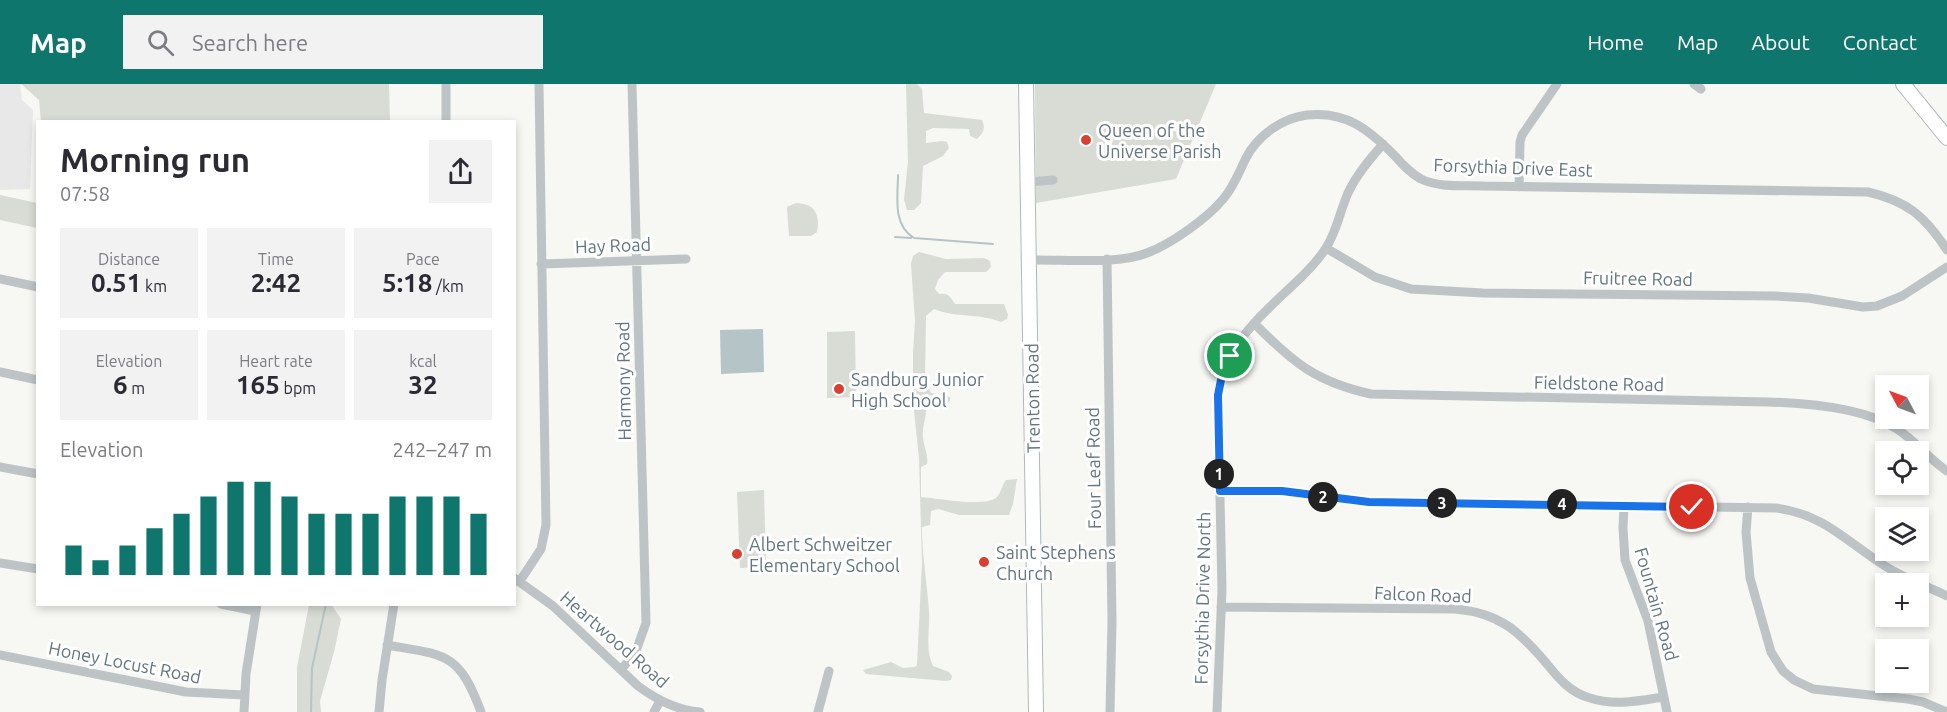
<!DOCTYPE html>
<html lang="en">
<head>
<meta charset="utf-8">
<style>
	body { margin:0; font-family:Ubuntu,sans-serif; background:#f2f2f3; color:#2b2b33; height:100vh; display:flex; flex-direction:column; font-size:22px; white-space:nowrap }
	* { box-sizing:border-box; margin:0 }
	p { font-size:20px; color:#7c7c81 }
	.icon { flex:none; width:33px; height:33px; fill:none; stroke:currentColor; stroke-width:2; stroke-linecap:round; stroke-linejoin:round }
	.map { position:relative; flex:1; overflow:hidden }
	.details { position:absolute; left:36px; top:36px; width:480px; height:486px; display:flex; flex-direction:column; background:#fff; border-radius:0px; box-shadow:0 3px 9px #0003 }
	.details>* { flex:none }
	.needle { width:39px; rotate:311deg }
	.fabs { position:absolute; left:1875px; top:291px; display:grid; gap:12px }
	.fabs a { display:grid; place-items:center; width:54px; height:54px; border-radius:0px; background:#fff; box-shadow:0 3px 9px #0003; font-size:30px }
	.pin { position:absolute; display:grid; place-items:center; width:51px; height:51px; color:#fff; margin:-26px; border:3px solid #fff; border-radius:50%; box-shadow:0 2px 6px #0007 }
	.km { position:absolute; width:30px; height:30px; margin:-15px; border-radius:50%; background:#222; color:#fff; font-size:16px; line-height:30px; text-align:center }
	.round { display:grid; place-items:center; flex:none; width:63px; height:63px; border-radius:0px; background:#f2f2f3 }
	.head { display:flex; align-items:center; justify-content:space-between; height:102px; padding:0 24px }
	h1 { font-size:33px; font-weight:600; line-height:45px }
	.figures { display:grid; grid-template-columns:repeat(3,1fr); gap:9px; height:102px; padding:6px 24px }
	.figures div { display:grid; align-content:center; border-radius:0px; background:#f2f2f3; text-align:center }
	.figures b { font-size:26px; font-weight:600 }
	.figures small { font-size:16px; font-weight:400 }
	.figures p { font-size:16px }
	.chart { height:168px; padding:12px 24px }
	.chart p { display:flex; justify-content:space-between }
	.chart svg { width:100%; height:108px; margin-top:6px; stroke:#0f766e; stroke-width:6 }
	header { display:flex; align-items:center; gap:36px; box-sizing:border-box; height:84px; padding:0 30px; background:#0f766e; color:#fff }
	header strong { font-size:28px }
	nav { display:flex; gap:33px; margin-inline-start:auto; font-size:21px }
	.search { width:420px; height:54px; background:#f2f2f3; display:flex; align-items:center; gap:15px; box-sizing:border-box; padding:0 21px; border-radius:0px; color:#7c7c81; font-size:22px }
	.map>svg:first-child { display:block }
</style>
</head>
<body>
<header>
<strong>Map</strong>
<div class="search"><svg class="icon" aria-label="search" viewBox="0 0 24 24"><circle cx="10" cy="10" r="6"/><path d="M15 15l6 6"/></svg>Search here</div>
<nav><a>Home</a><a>Map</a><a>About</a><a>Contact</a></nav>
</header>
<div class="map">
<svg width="1947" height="628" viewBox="0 0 1947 628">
	<rect width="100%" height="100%" fill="#f7f7f4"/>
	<!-- built -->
	<path fill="#e8e8e8" d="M0,0H20L22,16L33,26L30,105L0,106Z"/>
	<!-- green -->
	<path fill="#d8dcd4" d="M21,0H389L390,37H41L39,16Z
		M906,0H917L922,5L924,29L982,36C986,45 983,49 977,55L970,52L969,45L933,44L926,47V59L942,57L947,58L949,64L943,72L923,82L921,119L914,126H907L904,116L908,78Z
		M1035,0H1216L1176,95L1036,119Z
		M0,111L37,119V144L0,136Z
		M796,119C816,120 820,131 817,148L811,152H789L787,123Z
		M919,168L946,175L984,174L990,177L991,183L986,188H945L938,196L935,205L939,210C948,209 950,212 955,220H1004L1008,231L1007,235L1001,238C979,229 955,234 934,225L926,232L925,295L931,309L950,313V317L946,320L926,319C927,334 923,337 923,349C922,360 929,370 927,380L921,383V413C937,414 986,424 997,413C1001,409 1002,401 1006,396L1017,395L1013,420L1009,431H959L938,425L931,427L930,441L922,443C922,471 927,499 929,527C930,545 925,566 933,582L949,588L952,592L951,596L946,597L866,590L863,586L891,578L903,584L915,583L917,581L922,479L919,374L913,317V268L915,237L911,180L913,172Z
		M855,247L856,313L827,314V248Z
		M764,406L766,483L740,484L737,408Z
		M309,521H333V523L341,535L334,568L320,617L321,628H297V583Z"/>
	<!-- water -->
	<path fill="#b5c4c6" d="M763,245L764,288L721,290L720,246Z"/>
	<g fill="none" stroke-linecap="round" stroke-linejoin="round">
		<!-- stream -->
		<path stroke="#b5c4c6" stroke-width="2" d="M898,91C898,112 892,141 914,154L993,160
			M895,153L911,154
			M311,628L312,584L326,520"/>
		<!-- secondary casing -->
		<g stroke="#b1b8bb" stroke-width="16">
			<path id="secondary" d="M1026,0L1036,628
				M1903,0L1947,54"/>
		</g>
		<!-- minor -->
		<path stroke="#bec4c6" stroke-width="9" d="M446,0V38
			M1694,0L1701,5
			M1028,98L1053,96
			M1519,103L1520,58L1522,51L1557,0
			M1326,164L1375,193L1411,205L1483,209L1775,212L1808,214L1863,223L1877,222L1902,212L1947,183
			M1107,175L1112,538L1110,628
			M1029,176C1063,175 1117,181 1147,169C1171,160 1208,134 1224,114C1234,102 1239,88 1246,74C1257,52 1282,34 1307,31C1346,27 1368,45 1394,71C1402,80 1410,89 1421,95C1440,104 1464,101 1484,102L1868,108C1907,117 1925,132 1947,166
			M541,180L686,175
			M0,195L38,203
			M1254,239C1292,278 1316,298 1371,310L1767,318C1807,319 1863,323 1897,345C1916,357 1929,375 1947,387
			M0,288L38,296
			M0,383L38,390
			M1220,407H1282L1369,418L1776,424C1826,431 1845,457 1885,482C1904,494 1926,502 1947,512
			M1624,421L1623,444L1625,476L1648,537L1667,628
			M1748,423L1746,448L1750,494L1771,568L1783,587L1794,596L1813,605L1908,615L1923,618L1947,628
			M0,479L38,485
			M514,494L553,522L638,602C657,616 676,626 700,628
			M520,497L541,465L546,441L539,0
			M221,520L255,527
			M1221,523L1455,525C1500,529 1519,547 1547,580C1559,595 1571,609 1590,614C1614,622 1638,617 1663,613
			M387,561C445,571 459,568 481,628
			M0,571L186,608L244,611
			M621,586L636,567L646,539L632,0
			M244,628L246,590L257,520
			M379,628L382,596L394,520
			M654,628L660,617
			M818,628L829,587
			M1217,628L1222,505L1218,322C1221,265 1254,238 1293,201C1305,190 1317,178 1326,164C1337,147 1340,127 1348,109C1357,90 1370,75 1383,60"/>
		<!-- secondary -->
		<use href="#secondary" stroke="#fff" stroke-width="14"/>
	</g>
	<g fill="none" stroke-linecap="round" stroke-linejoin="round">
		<!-- route casing -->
		<g stroke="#fff" stroke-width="12">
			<path id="route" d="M1230,272L1221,296L1218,311L1220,407H1282L1369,418L1692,423"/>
		</g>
		<!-- route -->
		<use href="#route" stroke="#1a73e8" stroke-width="8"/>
	</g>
	<!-- markers -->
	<g fill="#da4032" stroke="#fff" stroke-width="2">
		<circle cx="1086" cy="56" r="6"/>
		<circle cx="839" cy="305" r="6"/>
		<circle cx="737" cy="470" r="6"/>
		<circle cx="984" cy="478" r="6"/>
	</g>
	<g text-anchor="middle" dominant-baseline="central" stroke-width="6" stroke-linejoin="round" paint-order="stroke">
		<!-- poi labels -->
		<g font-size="18" fill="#64767e" stroke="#fff" text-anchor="start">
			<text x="1098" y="46">Queen of the<tspan x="1098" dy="21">Universe Parish</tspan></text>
			<text x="851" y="295">Sandburg Junior<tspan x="851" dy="21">High School</tspan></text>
			<text x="749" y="460">Albert Schweitzer<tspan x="749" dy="21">Elementary School</tspan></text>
			<text x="996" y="468">Saint Stephens<tspan x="996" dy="21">Church</tspan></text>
		</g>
		<!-- street labels -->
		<g font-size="18" fill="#64767e" stroke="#fff">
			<text transform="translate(1513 83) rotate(2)">Forsythia Drive East</text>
			<text transform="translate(613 161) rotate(-2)">Hay Road</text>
			<text transform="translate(1638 194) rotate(1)">Fruitree Road</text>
			<text transform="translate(623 297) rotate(-91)">Harmony Road</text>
			<text transform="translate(1599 299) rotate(1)">Fieldstone Road</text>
			<text transform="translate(1032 314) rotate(-91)">Trenton Road</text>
			<text transform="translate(1093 384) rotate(-91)">Four Leaf Road</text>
			<text transform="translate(1423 510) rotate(2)">Falcon Road</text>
			<text transform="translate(1202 514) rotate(-89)">Forsythia Drive North</text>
			<text transform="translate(1657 520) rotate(74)">Fountain Road</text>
			<text transform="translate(615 555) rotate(41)">Heartwood Road</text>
			<text transform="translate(125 578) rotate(11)">Honey Locust Road</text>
		</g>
	</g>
</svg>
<div class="fabs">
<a><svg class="needle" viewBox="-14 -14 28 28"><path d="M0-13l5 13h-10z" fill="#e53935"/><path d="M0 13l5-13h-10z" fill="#7c7c81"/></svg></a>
<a><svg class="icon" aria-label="locate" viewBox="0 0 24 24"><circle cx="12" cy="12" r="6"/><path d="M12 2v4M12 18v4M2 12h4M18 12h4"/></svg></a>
<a><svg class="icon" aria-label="layers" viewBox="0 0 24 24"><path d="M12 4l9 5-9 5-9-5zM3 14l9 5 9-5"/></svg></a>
<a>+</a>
<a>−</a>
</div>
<div class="pin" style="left:1230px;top:272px;background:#1e9e55"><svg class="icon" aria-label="arrive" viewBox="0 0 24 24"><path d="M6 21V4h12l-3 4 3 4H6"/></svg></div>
<div class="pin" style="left:1692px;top:423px;background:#d93025"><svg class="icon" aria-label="check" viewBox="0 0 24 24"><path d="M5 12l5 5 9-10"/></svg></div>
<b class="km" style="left:1219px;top:390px">1</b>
<b class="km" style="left:1323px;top:413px">2</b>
<b class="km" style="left:1442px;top:419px">3</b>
<b class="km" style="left:1562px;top:420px">4</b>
<section class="details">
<div class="head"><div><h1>Morning run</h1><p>07:58</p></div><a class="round"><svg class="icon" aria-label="share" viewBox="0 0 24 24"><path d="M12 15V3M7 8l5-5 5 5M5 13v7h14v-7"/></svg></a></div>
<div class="figures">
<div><p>Distance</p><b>0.51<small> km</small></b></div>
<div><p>Time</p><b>2:42</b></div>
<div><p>Pace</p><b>5:18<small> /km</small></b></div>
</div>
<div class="figures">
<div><p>Elevation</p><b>6<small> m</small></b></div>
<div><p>Heart rate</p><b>165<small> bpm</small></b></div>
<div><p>kcal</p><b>32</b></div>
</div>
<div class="chart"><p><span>Elevation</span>242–247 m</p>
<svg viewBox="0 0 160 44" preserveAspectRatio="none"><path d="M5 44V32M15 44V38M25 44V32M35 44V25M45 44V19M55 44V12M65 44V6M75 44V6M85 44V12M95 44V19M105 44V19M115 44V19M125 44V12M135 44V12M145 44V12M155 44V19"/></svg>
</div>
</section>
</div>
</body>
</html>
